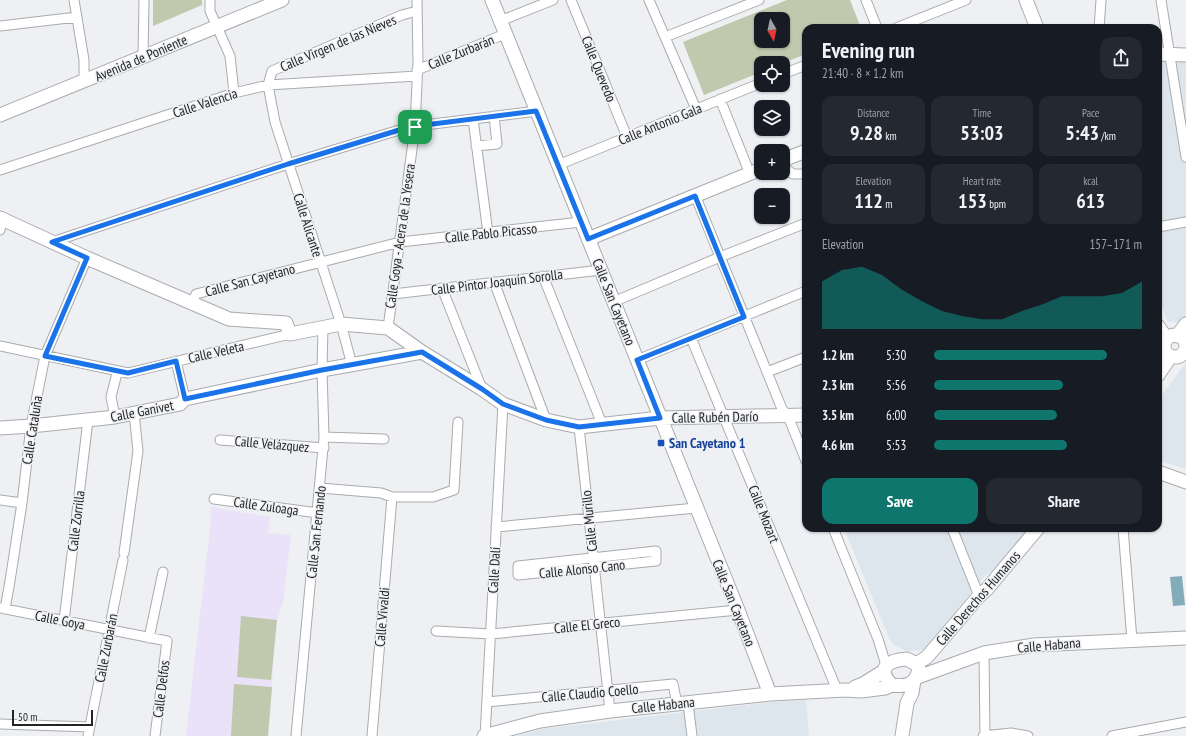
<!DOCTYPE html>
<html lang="en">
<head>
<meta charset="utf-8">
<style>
	body { margin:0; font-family:"PT Sans Narrow",sans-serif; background:#242831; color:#f1f3f6; height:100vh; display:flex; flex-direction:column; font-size:15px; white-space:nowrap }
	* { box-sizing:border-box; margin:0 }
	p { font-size:13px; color:#9ea1a6 }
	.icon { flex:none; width:22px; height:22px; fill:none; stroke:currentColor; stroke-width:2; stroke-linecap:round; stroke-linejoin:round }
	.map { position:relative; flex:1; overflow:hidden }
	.panel { position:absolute; left:802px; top:24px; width:360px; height:508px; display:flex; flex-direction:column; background:#171b24; border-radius:12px; box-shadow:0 1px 3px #0004 }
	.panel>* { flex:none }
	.needle { width:26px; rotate:171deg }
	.buttons { position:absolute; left:754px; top:12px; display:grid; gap:8px }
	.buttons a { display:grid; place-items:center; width:36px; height:36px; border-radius:8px; background:#171b24; box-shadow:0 1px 3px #0004; font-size:20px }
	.scale { position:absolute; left:12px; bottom:10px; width:81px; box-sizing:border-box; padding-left:4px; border:2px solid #232424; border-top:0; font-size:11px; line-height:14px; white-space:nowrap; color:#232424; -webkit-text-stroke:3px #eef0f3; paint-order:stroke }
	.pin { position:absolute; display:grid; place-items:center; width:34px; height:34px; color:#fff; margin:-17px; border-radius:8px; box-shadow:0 2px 6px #0006 }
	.round { display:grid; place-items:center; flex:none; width:42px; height:42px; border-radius:12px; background:#242831 }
	.summary { display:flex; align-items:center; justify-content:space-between; height:68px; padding:0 20px }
	h1 { font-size:22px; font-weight:800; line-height:30px }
	.stats { display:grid; grid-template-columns:repeat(3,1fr); gap:6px; height:68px; padding:4px 20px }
	.stats div { display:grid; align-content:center; border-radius:10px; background:#242831; text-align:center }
	.stats b { font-size:20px; font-weight:800 }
	.stats small { font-size:11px; font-weight:400 }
	.stats p { font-size:11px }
	.chart { height:112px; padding:8px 20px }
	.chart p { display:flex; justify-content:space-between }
	.chart svg { width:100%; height:72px; margin-top:4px; fill:#0f766e; opacity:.7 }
	.cta { display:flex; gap:8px; margin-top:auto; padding:8px 20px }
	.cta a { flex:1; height:46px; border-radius:12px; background:#0f766e; color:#fff; font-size:16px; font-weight:800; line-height:46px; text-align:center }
	.cta a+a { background:#242831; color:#f1f3f6 }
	ul { padding:0 20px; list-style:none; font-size:13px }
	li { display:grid; grid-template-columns:64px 48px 1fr; align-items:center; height:30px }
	li i { height:10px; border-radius:5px; background:#0f766e }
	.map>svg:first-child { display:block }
</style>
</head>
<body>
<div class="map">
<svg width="1186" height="736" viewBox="0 0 1186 736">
	<rect width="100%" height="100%" fill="#eef0f3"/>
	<!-- built -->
	<path fill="#dde5ed" d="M1158,61L1186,62V320L1181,322H1168L1158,297Z
		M1186,363V469L1158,460V400Z
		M844,528H1031L999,567L986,575L923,650L906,651L894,645L889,638Z
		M806,700L809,736H517L542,729L772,702Z"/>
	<!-- education -->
	<path fill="#e9e2f8" d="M211,507L270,517L268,533L291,535L283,602L277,620L272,680V687L268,736H186L211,520Z"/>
	<!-- green -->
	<path fill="#c0c8ae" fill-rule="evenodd" d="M153,0H202V5L153,26Z
		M787,0H850L861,28H806V54L783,63H761V72L704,95L683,42ZM761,19H783V41H761Z
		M241,616L277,620L271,680L237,677Z
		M234,684L272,687L268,736H231Z"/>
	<!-- water -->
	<path fill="#82acb8" d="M1182,576L1185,605L1173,606L1170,577Z"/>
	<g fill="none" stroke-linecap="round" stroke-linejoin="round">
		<!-- street casing -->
		<g stroke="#a9abad" stroke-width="11">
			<path id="street" d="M74,0L84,60V82
				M210,0V11L230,56L234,93
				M571,0L627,137
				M649,0L696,109
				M866,0L877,28
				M1161,0L1186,157
				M500,21L553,0
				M0,26L77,17
				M896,28L966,0
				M1099,28L1101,0
				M665,37L759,0
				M143,57L144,0
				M417,70L505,34
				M783,74L806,65
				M720,99L750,174
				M473,119L488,233
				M476,146L497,144L494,116
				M558,165L761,83
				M783,167L793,174H806
				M0,170L234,93L268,85L417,76
				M695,195L767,372L782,409L788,416L806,461
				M1158,227L1186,222
				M0,230L2,219
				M52,242L288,164L409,127L537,111
				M543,276L602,424
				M494,282L546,420
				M442,288L482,389
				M393,294L601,270
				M613,302L720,257L806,223
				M192,303L196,294L400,242L581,222
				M388,328L415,127L418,62L417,0
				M691,338L837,690
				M1158,343L1165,342
				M1185,343L1186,342
				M0,346L128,373L290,334
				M637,360L806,291
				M176,361L185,399
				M352,365L341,324L275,122L268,85L272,71L402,15L417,11
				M767,372L806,357
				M115,417L111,397L116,377
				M579,427L610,711
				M324,437L384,439
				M220,440L324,448
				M320,488L381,493L392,497H433L454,490L458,422
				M214,499L318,513
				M0,500L22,503
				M496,527L696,508
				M833,528L878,639L886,665
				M952,528L979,596
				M1123,528L1132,640
				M656,551V561L518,575V566Z
				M124,553L138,451L134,413
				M0,608L167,641L155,736
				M5,609L10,581L22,503L31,426L45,356L87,258
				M64,621L88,420
				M436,631L491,634L738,610
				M149,638L163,572
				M984,653L985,736
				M487,702L673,684L677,704
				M688,703L692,736
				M0,724L90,727
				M88,736L123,560
				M296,736L324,437L322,370L323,327
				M372,736L392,497
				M485,736L503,404
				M983,736L1011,733L1028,736
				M1112,736L1186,722"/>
		</g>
		<!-- secondary casing -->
		<g stroke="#a9abad" stroke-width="15">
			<path id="secondary" d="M492,0L738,610L770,694
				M1026,0L1037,28
				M1158,54L1186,55
				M0,115L282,0
				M783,160L806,151
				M0,218L87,258L229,319L286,323L290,334L341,324L388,328L422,352L482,389L503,404L546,420L579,427L660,418L806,415
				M588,239L761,169
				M1158,326L1167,339
				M1164 346a11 11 0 1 1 22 0a11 11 0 1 1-22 0Z
				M1177,336L1186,324
				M1158,375L1171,356
				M0,428L31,426L115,417L180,404L185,399L322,370L422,352
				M1158,472L1186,482
				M907,659L916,664L919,669C916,685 906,687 892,685C875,668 889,660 907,659Z
				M916,664L927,657L979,596L987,589L1038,528
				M918,677L984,653L1034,645L1186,638
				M855,687L863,684L884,671
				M484,736L540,721L610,711L770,694L845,690L861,691L885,688L892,685
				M902,736L907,703L912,693L914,680"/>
		</g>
		<!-- street -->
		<use href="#street" stroke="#fff" stroke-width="9"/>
		<!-- secondary -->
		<use href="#secondary" stroke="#fff" stroke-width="13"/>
	</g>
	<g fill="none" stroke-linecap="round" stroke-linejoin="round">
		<!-- route casing -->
		<g stroke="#fff" stroke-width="8">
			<path id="route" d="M536,111L588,239L695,196L744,317L637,360L660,418L579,427L546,420L503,404L482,389L422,352L322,370L185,399L176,361L128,373L45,356L87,258L52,242L288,164L409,127Z"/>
		</g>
		<!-- route -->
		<use href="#route" stroke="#1a73e8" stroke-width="5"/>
	</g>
	<!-- markers -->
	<rect fill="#1a4fb4" stroke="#eef0f3" stroke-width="1.5" x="657" y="439" width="8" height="8" rx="2"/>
	<g text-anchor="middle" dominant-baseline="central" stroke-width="3" stroke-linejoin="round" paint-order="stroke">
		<!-- street labels -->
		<g font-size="14" fill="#232424" stroke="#eef0f3">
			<text transform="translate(338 43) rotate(-23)">Calle Virgen de las Nieves</text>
			<text transform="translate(461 52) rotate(-22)">Calle Zurbarán</text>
			<text transform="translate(141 58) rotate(-23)">Avenida de Poniente</text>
			<text transform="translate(599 69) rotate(68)">Calle Quevedo</text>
			<text transform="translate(205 103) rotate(-18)">Calle Valencia</text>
			<text transform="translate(660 124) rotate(-22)">Calle Antonio Gala</text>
			<text transform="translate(308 225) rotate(72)">Calle Alicante</text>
			<text transform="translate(491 233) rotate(-6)">Calle Pablo Picasso</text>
			<text transform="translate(400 236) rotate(-82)">Calle Goya - Acera de la Yesera</text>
			<text transform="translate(250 280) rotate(-15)">Calle San Cayetano</text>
			<text transform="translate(497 282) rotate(-7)">Calle Pintor Joaquín Sorolla</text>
			<text transform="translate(614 302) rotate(68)">Calle San Cayetano</text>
			<text transform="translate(216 352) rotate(-13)">Calle Veleta</text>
			<text transform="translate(142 411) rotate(-11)">Calle Ganivet</text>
			<text transform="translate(715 417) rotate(-1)">Calle Rubén Darío</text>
			<text transform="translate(32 430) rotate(-81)">Calle Cataluña</text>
			<text transform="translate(272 444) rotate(5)">Calle Velázquez</text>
			<text transform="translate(266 506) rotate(8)">Calle Zuloaga</text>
			<text transform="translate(764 514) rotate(68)">Calle Mozart</text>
			<text transform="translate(76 521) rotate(-83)">Calle Zorrilla</text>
			<text transform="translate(589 521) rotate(-96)">Calle Murillo</text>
			<text transform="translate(316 532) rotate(-84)">Calle San Fernando</text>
			<text transform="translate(582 569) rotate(-6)">Calle Alonso Cano</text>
			<text transform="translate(494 570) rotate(-87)">Calle Dalí</text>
			<text transform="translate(978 598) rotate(-49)">Calle Derechos Humanos</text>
			<text transform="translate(734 603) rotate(68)">Calle San Cayetano</text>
			<text transform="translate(382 617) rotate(-85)">Calle Vivaldi</text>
			<text transform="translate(60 620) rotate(11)">Calle Goya</text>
			<text transform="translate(587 625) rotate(-6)">Calle El Greco</text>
			<text transform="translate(1049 645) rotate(-5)">Calle Habana</text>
			<text transform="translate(106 648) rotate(-79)">Calle Zurbarán</text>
			<text transform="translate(161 689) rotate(-83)">Calle Delfos</text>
			<text transform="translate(590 693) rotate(-5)">Calle Claudio Coello</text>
			<text transform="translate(663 705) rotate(-6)">Calle Habana</text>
		</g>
		<!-- transit labels -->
		<g font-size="14" font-weight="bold" fill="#164399" stroke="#eef0f3" text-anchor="start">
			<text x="669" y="443">San Cayetano 1</text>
		</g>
	</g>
</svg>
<div class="buttons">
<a><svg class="needle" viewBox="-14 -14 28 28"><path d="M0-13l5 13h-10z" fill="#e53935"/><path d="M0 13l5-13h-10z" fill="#9ea1a6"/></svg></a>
<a><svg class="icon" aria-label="locate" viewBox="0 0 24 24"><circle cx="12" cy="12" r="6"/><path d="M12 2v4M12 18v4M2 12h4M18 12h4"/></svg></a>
<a><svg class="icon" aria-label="layers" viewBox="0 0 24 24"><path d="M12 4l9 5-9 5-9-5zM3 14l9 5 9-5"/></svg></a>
<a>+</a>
<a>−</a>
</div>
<div class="scale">50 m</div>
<div class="pin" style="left:415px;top:127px;background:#1e9e55"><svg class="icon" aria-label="arrive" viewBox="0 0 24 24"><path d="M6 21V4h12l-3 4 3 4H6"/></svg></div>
<section class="panel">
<div class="summary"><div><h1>Evening run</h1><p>21:40 · 8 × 1.2 km</p></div><a class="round"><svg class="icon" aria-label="share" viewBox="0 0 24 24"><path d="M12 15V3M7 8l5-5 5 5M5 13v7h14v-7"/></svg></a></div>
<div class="stats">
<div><p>Distance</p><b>9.28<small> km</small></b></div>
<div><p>Time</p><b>53:03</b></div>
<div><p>Pace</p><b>5:43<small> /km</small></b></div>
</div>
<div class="stats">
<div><p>Elevation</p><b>112<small> m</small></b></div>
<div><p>Heart rate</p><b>153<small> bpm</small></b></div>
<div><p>kcal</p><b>613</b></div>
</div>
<div class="chart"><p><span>Elevation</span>157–171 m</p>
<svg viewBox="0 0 160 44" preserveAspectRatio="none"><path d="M0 44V15L10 8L20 6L30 11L40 20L50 27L60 33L70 36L80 38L90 38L100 33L110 29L120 24L130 24L140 24L150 22L160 15V44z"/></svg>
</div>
<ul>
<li><b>1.2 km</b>5:30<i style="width:83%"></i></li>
<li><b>2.3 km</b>5:56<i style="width:62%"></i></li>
<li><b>3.5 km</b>6:00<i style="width:59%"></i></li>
<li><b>4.6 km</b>5:53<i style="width:64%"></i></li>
</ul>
<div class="cta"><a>Save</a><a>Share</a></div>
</section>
</div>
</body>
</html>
